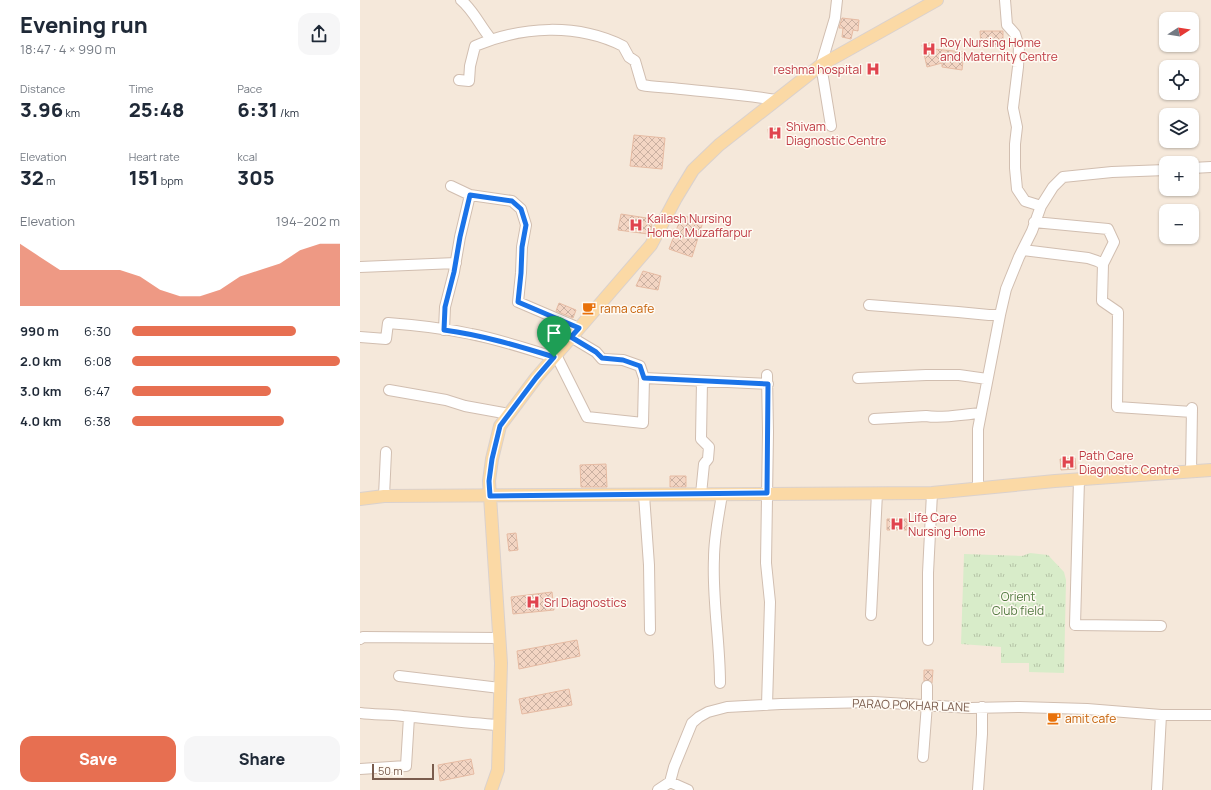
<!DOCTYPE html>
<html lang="en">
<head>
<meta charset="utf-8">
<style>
	body { margin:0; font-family:Manrope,sans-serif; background:#f6f6f7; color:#1f2937; height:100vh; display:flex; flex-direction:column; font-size:15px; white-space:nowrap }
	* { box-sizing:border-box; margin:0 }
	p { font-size:13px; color:#747a83 }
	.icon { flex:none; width:22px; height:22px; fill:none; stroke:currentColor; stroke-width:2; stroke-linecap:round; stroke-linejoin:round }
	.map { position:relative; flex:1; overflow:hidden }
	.details { display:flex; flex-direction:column; background:#fff; width:360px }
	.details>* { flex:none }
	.needle { width:26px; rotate:78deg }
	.fabs { position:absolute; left:799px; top:12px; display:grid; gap:8px }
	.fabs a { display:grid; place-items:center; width:40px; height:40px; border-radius:8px; background:#fff; box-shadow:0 1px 3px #0004; font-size:20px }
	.scale { position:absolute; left:12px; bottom:10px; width:62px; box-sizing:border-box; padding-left:4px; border:2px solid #7a5c4d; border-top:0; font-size:11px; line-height:14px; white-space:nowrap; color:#7a5c4d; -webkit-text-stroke:3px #fffaf3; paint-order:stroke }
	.pin { position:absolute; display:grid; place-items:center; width:34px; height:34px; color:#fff; margin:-41px -17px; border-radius:50% 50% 50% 0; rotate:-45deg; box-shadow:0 0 4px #0007 }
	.pin .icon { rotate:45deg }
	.round { display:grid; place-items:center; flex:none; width:42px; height:42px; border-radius:12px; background:#f6f6f7 }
	.headline { display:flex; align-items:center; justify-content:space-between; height:68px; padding:0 20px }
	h1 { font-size:22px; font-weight:800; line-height:30px }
	.stats { display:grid; grid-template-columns:repeat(3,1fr); gap:6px; height:68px; padding:4px 20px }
	.stats div { display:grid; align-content:center }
	.stats b { font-size:20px; font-weight:800 }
	.stats small { font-size:11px; font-weight:400 }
	.stats p { font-size:11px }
	.chart { height:112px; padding:8px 20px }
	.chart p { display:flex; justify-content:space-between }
	.chart svg { width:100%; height:72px; margin-top:4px; fill:#e76f51; opacity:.7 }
	.button { display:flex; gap:8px; margin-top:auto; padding:8px 20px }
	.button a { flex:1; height:46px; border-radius:12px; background:#e76f51; color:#fff; font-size:16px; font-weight:800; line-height:46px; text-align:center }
	.button a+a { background:#f6f6f7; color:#1f2937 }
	ul { padding:0 20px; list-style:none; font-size:13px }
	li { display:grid; grid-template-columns:64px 48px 1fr; align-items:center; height:30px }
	li i { height:10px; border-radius:5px; background:#e76f51 }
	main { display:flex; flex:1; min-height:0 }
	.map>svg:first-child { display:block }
</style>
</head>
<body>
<main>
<section class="details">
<div class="headline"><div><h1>Evening run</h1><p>18:47 · 4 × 990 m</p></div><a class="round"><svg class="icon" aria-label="share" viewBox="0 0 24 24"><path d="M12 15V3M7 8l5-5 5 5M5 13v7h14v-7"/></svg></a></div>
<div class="stats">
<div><p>Distance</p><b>3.96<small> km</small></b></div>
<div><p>Time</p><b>25:48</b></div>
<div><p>Pace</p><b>6:31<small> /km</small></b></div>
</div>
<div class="stats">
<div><p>Elevation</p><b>32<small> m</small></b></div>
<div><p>Heart rate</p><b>151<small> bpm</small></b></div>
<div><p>kcal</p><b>305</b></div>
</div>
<div class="chart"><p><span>Elevation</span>194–202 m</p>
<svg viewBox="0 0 160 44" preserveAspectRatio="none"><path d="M0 44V6L10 14L20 22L30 22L40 22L50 22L60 26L70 34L80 38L90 38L100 34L110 26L120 22L130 18L140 10L150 6L160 6V44z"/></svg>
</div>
<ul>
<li><b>990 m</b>6:30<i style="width:79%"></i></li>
<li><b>2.0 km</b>6:08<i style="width:100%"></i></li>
<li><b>3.0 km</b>6:47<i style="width:67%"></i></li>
<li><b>4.0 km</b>6:38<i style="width:73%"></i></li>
</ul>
<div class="button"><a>Save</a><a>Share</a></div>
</section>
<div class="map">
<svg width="851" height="790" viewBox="0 0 851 790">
	<defs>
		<pattern id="grass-tufts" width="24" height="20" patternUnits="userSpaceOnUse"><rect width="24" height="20" fill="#d8ecc9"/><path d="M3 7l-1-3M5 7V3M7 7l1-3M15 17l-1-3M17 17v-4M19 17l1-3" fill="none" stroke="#b4c2a5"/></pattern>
		<pattern id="building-cross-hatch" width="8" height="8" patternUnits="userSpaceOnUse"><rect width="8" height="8" fill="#f3d5c3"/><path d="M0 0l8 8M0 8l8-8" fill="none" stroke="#cab0a1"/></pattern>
	</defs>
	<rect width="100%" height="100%" fill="#fdf6ec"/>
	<!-- residential -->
	<path fill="#f5e8da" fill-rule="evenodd" d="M0,0H851V790H0ZM806,19H832V45H806ZM806,67H832V93H806ZM806,115H832V141H806ZM806,163H832V189H806ZM806,211H832V237H806Z"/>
	<!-- grass -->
	<path fill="url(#grass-tufts)" d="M670,553L688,555L704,572L706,580L704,673L669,672V663H641V647L601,644L604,554L662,556Z"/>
	<!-- building -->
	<path fill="url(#building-cross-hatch)" stroke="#e6bba3" d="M482,18L499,20L498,31L493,30L491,39L482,37L483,28H479Z
		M620,31H643V46L621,47Z
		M573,42L574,49L604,52L602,70L582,67V63L567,67L562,45Z
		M418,128L419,138L409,139L408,129Z
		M274,135L305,138L302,169L270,166Z
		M261,214L293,219L291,229L288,234L258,230Z
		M322,215L343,222L332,257L309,249Z
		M283,271L301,276L298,290L276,286Z
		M199,303L216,310L213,318L196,311Z
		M715,458L716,469L701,470L700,459Z
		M246,464L247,487H221L220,465Z
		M310,476H326V487H310Z
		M527,519H547V530H527Z
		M156,533L158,550L149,551L147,534Z
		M192,592L194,610L153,614L151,597Z
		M217,640L220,656L159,669L157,651Z
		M564,670H573L572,683L567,680L564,681Z
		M209,689L212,705L162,714L159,699Z
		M111,759L114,774L80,781L78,765Z"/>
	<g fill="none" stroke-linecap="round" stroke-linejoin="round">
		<!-- minor casing -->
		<g stroke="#d1beb0" stroke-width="12">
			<path id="minor" d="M101,0C114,11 120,26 131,39
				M645,0L647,25L655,34L659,47L658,67L653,108L657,127L655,144V168L657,189L665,201L681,206
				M99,80L109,81L110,66L115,46C162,26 217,23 263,46L269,57L275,61L282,85C292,87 302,87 312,88C347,92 381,94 416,100
				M471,126L461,65L475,18L477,0
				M832,168L851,167
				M91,186L110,195L152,201L161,209L166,225L162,247L161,273L158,302L219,328
				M674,222L748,229L754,242L743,264
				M663,250L728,258L737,261L743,264L742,301L758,312L757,407L832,412
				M0,267L96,263
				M509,305L598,312L629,315H640
				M84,330L85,307L94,272L100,237L110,195
				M0,337L26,339L28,323C56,325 83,328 111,334C138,339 167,349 194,357
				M211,337L236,352L242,359L263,360L280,366L284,378L408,384
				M196,355L227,417L283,423L284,378
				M498,378L566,375H599L627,379
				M29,390L86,400L105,406L149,414
				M514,419L566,416C583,419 603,414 621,413
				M831,472L832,408
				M719,479L715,625L801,626
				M618,488V429L640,315L646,289L659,257L672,231L681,206L693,187L703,177L752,172L806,170
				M341,494L344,464L348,459L349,447L341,439L342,381
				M284,495L289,565L290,630
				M24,496L26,452
				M511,615L517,493
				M0,639L3,637L139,638
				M568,640V573L572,493
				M39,676L140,688
				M360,683C360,641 352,599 354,558C354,536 359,515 362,494
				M407,705L410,602L406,563L408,432L407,375
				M0,713C14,715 29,714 43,716C75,719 107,723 139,725
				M563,757L567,704V686
				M0,769L46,766L49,717
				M310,782L328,790
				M298,790L310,782L314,767L332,723L339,717L348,712L367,707L421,704L514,702L611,708L660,707L727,709L801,715H851
				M618,790L622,734V707
				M797,790L801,715"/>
		</g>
		<!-- major casing -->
		<g stroke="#dad1cd" stroke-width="14">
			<path id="major" d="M0,499L24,496L572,493L695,481L851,470
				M131,790L138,770L141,663L129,481L132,459L140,426L176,378L291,245L316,198L333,170L359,145L461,65L577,0"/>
		</g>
		<!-- minor -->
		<use href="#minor" stroke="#fff" stroke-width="10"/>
		<!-- major -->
		<use href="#major" stroke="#fbd9a5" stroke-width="12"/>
	</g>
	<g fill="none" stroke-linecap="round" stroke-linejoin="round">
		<!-- route casing -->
		<g stroke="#fff" stroke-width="8">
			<path id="route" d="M110,195L152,201L161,209L166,225L162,247L161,273L158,302L219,328L211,337L236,352L242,358L263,360L280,366L284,378L408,384L407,493L130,496L129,481L132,459L140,426L176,378L194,357C158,346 122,335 84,330L85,307L94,272L100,237Z"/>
		</g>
		<!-- route -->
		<use href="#route" stroke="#1a73e8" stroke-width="5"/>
	</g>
	<!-- icons -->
	<defs>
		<g id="hospital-bare" transform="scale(1.08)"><path d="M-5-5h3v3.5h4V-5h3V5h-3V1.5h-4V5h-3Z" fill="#e0444e" stroke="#fffaf3" stroke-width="2.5" paint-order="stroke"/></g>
		<g id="cafe-bare" transform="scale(1.08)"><path d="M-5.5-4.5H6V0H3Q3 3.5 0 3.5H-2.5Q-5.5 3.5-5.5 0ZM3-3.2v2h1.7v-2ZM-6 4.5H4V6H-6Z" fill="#e8710a" stroke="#fffaf3" stroke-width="2.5" paint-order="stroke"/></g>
	</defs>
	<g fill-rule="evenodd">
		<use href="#hospital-bare" x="569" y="49"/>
		<use href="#hospital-bare" x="513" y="69"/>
		<use href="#hospital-bare" x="415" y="133"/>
		<use href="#hospital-bare" x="276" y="225"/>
		<use href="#cafe-bare" x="229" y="308"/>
		<use href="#hospital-bare" x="708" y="462"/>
		<use href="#hospital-bare" x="537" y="524"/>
		<use href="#hospital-bare" x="173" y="602"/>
		<use href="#cafe-bare" x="694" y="718"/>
	</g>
	<g text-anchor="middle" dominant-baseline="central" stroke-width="3" stroke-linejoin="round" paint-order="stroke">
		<!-- health labels -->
		<g font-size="12" fill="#be3a42" stroke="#fffaf3" text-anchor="start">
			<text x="580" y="42">Roy Nursing Home<tspan x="580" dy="14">and Maternity Centre</tspan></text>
			<text x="502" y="69" text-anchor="end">reshma hospital</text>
			<text x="426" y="126">Shivam<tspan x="426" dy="14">Diagnostic Centre</tspan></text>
			<text x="287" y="218">Kailash Nursing<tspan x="287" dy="14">Home, Muzaffarpur</tspan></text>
			<text x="719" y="455">Path Care<tspan x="719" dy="14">Diagnostic Centre</tspan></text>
			<text x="548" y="517">Life Care<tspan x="548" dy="14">Nursing Home</tspan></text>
			<text x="184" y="602">Srl Diagnostics</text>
		</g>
		<!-- food labels -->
		<g font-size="12" fill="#c56008" stroke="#fffaf3" text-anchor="start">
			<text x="240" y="308">rama cafe</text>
			<text x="705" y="718">amit cafe</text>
		</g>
		<!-- park labels -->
		<g font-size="12" fill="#537a41" stroke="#fffaf3">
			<text x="658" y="596">Orient<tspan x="658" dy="14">Club field</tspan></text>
		</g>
		<!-- street labels -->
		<g font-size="12" fill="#7a5c4d" stroke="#fffaf3">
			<text transform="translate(551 705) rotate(2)">PARAO POKHAR LANE</text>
		</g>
	</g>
</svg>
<div class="fabs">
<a><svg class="needle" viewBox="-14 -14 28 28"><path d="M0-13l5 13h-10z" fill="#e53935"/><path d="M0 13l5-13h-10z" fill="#747a83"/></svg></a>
<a><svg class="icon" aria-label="locate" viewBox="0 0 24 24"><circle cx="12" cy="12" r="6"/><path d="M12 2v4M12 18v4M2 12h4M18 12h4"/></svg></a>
<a><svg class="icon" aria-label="layers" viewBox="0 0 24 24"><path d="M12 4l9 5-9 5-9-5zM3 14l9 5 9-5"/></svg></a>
<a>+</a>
<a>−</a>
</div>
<div class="scale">50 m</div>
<div class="pin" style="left:194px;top:357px;background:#1e9e55"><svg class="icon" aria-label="arrive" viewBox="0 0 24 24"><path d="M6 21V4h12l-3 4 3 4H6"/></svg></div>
</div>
</main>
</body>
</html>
